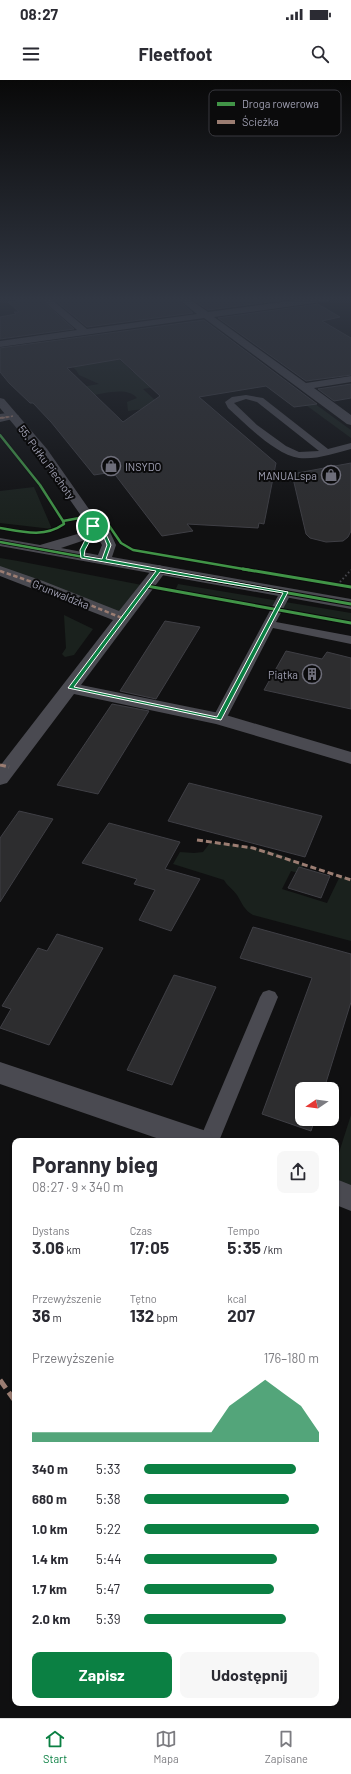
<!DOCTYPE html>
<html lang="pl">
<head>
<meta charset="utf-8">
<style>
	body { margin:0; font-family:Barlow,sans-serif; background:#f7f7f7; color:#2b2b33; height:100vh; display:flex; flex-direction:column; font-size:15px; white-space:nowrap }
	* { box-sizing:border-box; margin:0 }
	p { font-size:13px; color:#7c7c81 }
	.icon { flex:none; width:22px; height:22px; fill:none; stroke:currentColor; stroke-width:2; stroke-linecap:round; stroke-linejoin:round }
	.map { position:relative; flex:1; overflow:hidden }
	.details { position:absolute; left:12px; top:1058px; width:327px; height:568px; display:flex; flex-direction:column; background:#fff; border-radius:8px; box-shadow:0 1px 3px #0004 }
	.details>* { flex:none }
	.needle { width:26px; rotate:257deg }
	.tools { position:absolute; left:295px; top:1002px; display:grid; gap:8px }
	.tools a { display:grid; place-items:center; width:44px; height:44px; border-radius:8px; background:#fff; box-shadow:0 1px 3px #0004; font-size:20px }
	.pin { position:absolute; display:grid; place-items:center; width:34px; height:34px; color:#fff; margin:-17px; border:2px solid #fff; border-radius:50%; box-shadow:0 1px 4px #0007 }
	.round { display:grid; place-items:center; flex:none; width:42px; height:42px; border-radius:8px; background:#f7f7f7 }
	.overview { display:flex; align-items:center; justify-content:space-between; height:68px; padding:0 20px }
	h1 { font-size:22px; font-weight:700; line-height:30px }
	.figures { display:grid; grid-template-columns:repeat(3,1fr); gap:6px; height:68px; padding:4px 20px }
	.figures div { display:grid; align-content:center }
	.figures b { font-size:17px; font-weight:700 }
	.figures small { font-size:11px; font-weight:400 }
	.figures p { font-size:11px }
	.chart { height:112px; padding:8px 20px }
	.chart p { display:flex; justify-content:space-between }
	.chart svg { width:100%; height:72px; margin-top:4px; fill:#0b8043; opacity:.7 }
	.cta { display:flex; gap:8px; margin-top:auto; padding:8px 20px }
	.cta a { flex:1; height:46px; border-radius:8px; background:#0b8043; color:#fff; font-size:16px; font-weight:700; line-height:46px; text-align:center }
	.cta a+a { background:#f7f7f7; color:#2b2b33 }
	ul { padding:0 20px; list-style:none; font-size:13px }
	li { display:grid; grid-template-columns:64px 48px 1fr; align-items:center; height:30px }
	li i { height:10px; border-radius:5px; background:#0b8043 }
	.status { display:flex; justify-content:space-between; align-items:center; height:28px; padding:0 20px; background:#fff; direction:ltr }
	.status svg { height:11px; fill:currentColor }
	header { display:flex; justify-content:space-between; align-items:center; height:52px; padding:0 20px; background:#fff; font-size:18px; font-weight:700 }
	.tab-bar { display:flex; justify-content:space-around; align-items:center; height:56px; border-top:1px solid #e1e1e2; background:#fff; font-size:11px; color:#7c7c81 }
	.tab-bar a { display:grid; justify-items:center; gap:2px }
	.tab-bar .on { color:#0b8043 }
	.map>svg:first-child { display:block }
</style>
</head>
<body>
<div class="status"><b>08:27</b><svg viewBox="0 0 49 12"><path d="M0 12V9h3v3zM5 12V6h3v6zM10 12V3h3v9zM15 12V0h3v12zM26 1h20v11H26zM47 4h2v5h-2z"/></svg></div>
<header><svg class="icon" aria-label="menu" viewBox="0 0 24 24"><path d="M4 6h16M4 12h16M4 18h16"/></svg>Fleetfoot<svg class="icon" aria-label="search" viewBox="0 0 24 24"><circle cx="10" cy="10" r="6"/><path d="M15 15l6 6"/></svg></header>
<div class="map">
<svg width="351" height="1638" viewBox="0 0 351 1638">
	<rect width="100%" height="100%" fill="#101011"/>
	<!-- green -->
	<path fill="#1a211d" d="M60,277L93,283L119,279L133,292L183,285L200,299L143,309L201,362L143,329L128,331L127,322L137,318C127,306 103,314 89,316L81,307L99,304L79,295L76,290Z
		M267,289L351,350V358L258,290Z
		M34,407L52,449L0,443V411Z
		M0,478L18,481L147,506L122,538L0,491Z
		M178,504L351,533V542L175,511Z
		M64,535L93,549L74,575L65,577L62,574L66,568Z
		M210,763C239,765 279,768 303,786V790L299,793L291,791L282,809L327,823L340,796L351,800V861L253,835C244,830 242,823 237,815C233,809 227,806 224,800L173,784L180,772L194,773L203,772Z
		M351,1035V1118L336,1112V1082Z"/>
	<!-- building -->
	<path fill="#2d2d2f" stroke="#3f3f45" fill-rule="evenodd" d="M39,218L74,249L0,259V237L16,234L14,232H19L8,222Z
		M52,218H176L193,233L87,247Z
		M190,218H300L208,230Z
		M318,224L340,237L322,241L351,258V295L306,301L218,238Z
		M204,240L317,324L294,327L266,306L199,317L276,383L264,444L259,443L258,448L187,444L193,451L162,456L113,392L94,395L51,342L33,323H30L9,303L0,292V268ZM120,279L160,316L123,342L67,288Z
		M351,304V318L334,321L318,309Z
		M351,383V451L348,457L343,461L326,462L310,458L306,454L292,394Z
		M165,541L200,547L156,619L120,611Z
		M286,571L322,579L327,572L351,578V629L264,610Z
		M112,624L149,631L98,714L57,705Z
		M189,703L322,736L305,777L168,741Z
		M19,731L53,739L0,822V758Z
		M109,743L180,762L165,789L200,799L171,851L139,840L155,810L134,804L137,799L82,783Z
		M299,787L330,796L321,818L288,808Z
		M253,847L351,874V922L324,1009H302V1039H315L311,1051L262,1034L312,898L240,878Z
		M57,854L103,868L49,965L0,948L11,929L2,926L38,868L47,871Z
		M174,895L216,907L172,1005L127,990Z"/>
	<g fill="none" stroke-linecap="round" stroke-linejoin="round">
		<!-- path -->
		<path stroke="#46464c" stroke-width="2" stroke-dasharray="1.5 2.5" stroke-linecap="butt" d="M340,502L351,490"/>
		<!-- service -->
		<path fill="#4a4a51" fill-rule="evenodd" d="M246,315L263,318L328,369L351,363V369C335,373 316,380 299,378C274,374 246,344 228,328L225,322L232,317ZM246,319L257,322L319,371L299,372L286,366L257,345L234,323Z
			M286,509L292,512L276,542L351,556V564L273,548L226,639L224,642H214L212,639L280,512Z
			M269,910L275,912L278,917L219,1061H199L260,917L263,912Z"/>
		<!-- minor -->
		<path fill="#4a4a51" fill-rule="evenodd" d="M40,218H50L87,249L197,234L177,218H188L208,232L310,218H334L329,221L214,237L306,303L351,296V302L314,308L351,335V345L347,344L204,238L0,267V261L77,250Z
			M13,332L19,336L17,338L0,342V334Z
			M159,485L164,487L167,490L81,605L219,633L351,672V684L216,644L74,614L7,703L0,705V686L113,540L0,496V486L43,501L119,531L154,487Z
			M0,982L200,1049L210,1052L214,1061H165L0,1004Z
			M336,1099L351,1105V1131L336,1125Z"/>
		<!-- tertiary -->
		<path fill="#4a4a51" fill-rule="evenodd" d="M0,318L4,319L47,369L98,442L110,452L116,465L112,477L351,519V529L0,466V458L40,465L91,450L38,374L0,328ZM96,455L102,465L98,475L61,468L94,457Z"/>
		<!-- quiet-far4 -->
		<path stroke="#9b7d72" stroke-width="1.5" stroke-dasharray="3 1.5" stroke-linecap="butt" d="M2,338L13,336"/>
		<!-- quiet-far3 -->
		<path stroke="#9b7d72" stroke-width="2" stroke-dasharray="3.5 2" stroke-linecap="butt" d="M0,338L8,337"/>
		<!-- quiet-far2 -->
		<path stroke="#9b7d72" stroke-width="2.5" stroke-dasharray="4.5 2.5" stroke-linecap="butt" d="M0,491L38,504L122,538"/>
		<!-- quiet-far1 -->
		<path stroke="#9b7d72" stroke-width="3" stroke-dasharray="6 3" stroke-linecap="butt" d="M0,685L9,687
			M197,760L253,768L351,800"/>
		<!-- quiet -->
		<path stroke="#9b7d72" stroke-width="5" stroke-dasharray="10 5" stroke-linecap="butt" d="M0,1300L15,1321"/>
		<!-- cycleway-far1 casing -->
		<g stroke="#0b0b0c" stroke-width="4">
			<path id="cycleway-far1" d="M0,355L40,405L63,441
				M0,448C23,452 44,458 64,444L63,441L101,434L121,463L133,470L249,490
				M0,462L156,490"/>
		</g>
		<!-- cycleway casing -->
		<g stroke="#0b0b0c" stroke-width="5">
			<path id="cycleway" d="M151,489L351,524
				M243,489L351,507
				M147,506L351,543"/>
		</g>
		<!-- cycleway-far1 -->
		<use href="#cycleway-far1" stroke="#419447" stroke-width="2.5"/>
		<!-- cycleway -->
		<use href="#cycleway" stroke="#419447" stroke-width="3"/>
	</g>
	<!-- sky -->
	<linearGradient id="sky" x2="0" y2="1"><stop stop-color="#090909"/><stop offset="0.49" stop-color="#313743"/><stop offset="1" stop-color="#313743" stop-opacity="0"/></linearGradient>
	<rect width="351" height="447" fill="url(#sky)"/>
	<!-- route -->
	<path fill="#0b8043" stroke="#fff" fill-rule="evenodd" d="M93,444L106,454L111,465L106,479L288,512L221,640L68,608L156,491L81,478L80,470ZM94,448L103,455L107,465L102,479L84,476L85,470L91,459ZM160,492L283,513L217,637L74,607Z"/>
	<!-- icons -->
	<defs>
		<g id="shop-ring" transform="scale(1)"><circle r="9.5" fill="#0b0b0c" stroke="#6e6e7a" stroke-width="1.5"/><path d="M-5-2.5h2.3a2.7 3.5 0 0 1 5.4 0H5L5.5 6h-11ZM-1.5-2.5h3a1.5 2.3 0 0 0-3 0Z" fill="#6e6e7a"/></g>
		<g id="building-ring" transform="scale(1)"><circle r="9.5" fill="#0b0b0c" stroke="#6e6e7a" stroke-width="1.5"/><path d="M-4-6H4V6H1V3H-1V6H-4ZM-2.5-4.3h1.7v1.8h-1.7ZM.8-4.3h1.7v1.8H.8ZM-2.5-1h1.7V.8h-1.7ZM.8-1h1.7V.8H.8Z" fill="#6e6e7a"/></g>
	</defs>
	<g fill-rule="evenodd">
		<use href="#shop-ring" x="111" y="386"/>
		<use href="#shop-ring" x="331" y="395"/>
		<use href="#building-ring" x="312" y="594"/>
	</g>
	<g text-anchor="middle" dominant-baseline="central" stroke-width="4" stroke-linejoin="round" paint-order="stroke">
		<!-- far-street labels -->
		<g font-size="11" fill="#a0a0b3" stroke="#0b0b0c">
			<text transform="translate(47 382) rotate(54)">55. Pułku Piechoty</text>
			<text transform="translate(61 514) rotate(22)">Grunwaldzka</text>
		</g>
		<!-- far-poi labels -->
		<g font-size="11" fill="#a0a0b3" stroke="#0b0b0c" text-anchor="end">
			<text x="125" y="386" text-anchor="start">INSYDO</text>
			<text x="317" y="395">MANUALspa</text>
			<text x="298" y="594">Piątka</text>
		</g>
	</g>
	<!-- legend -->
	<rect x="209" y="10" width="132" height="46" rx="6" fill="#0b0b0c" stroke="#38383e" stroke-width="1"/>
	<rect x="217" y="22" width="18" height="4" fill="#419447"/>
	<rect x="217" y="40" width="18" height="4" fill="#9b7d72"/>
	<g font-size="11" fill="#a0a0b3">
		<text x="242" y="28">Droga rowerowa</text>
		<text x="242" y="46">Ścieżka</text>
	</g>
</svg>
<div class="tools">
<a><svg class="needle" viewBox="-14 -14 28 28"><path d="M0-13l5 13h-10z" fill="#e53935"/><path d="M0 13l5-13h-10z" fill="#7c7c81"/></svg></a>
</div>
<div class="pin" style="left:93px;top:446px;background:#1e9e55"><svg class="icon" aria-label="arrive" viewBox="0 0 24 24"><path d="M6 21V4h12l-3 4 3 4H6"/></svg></div>
<section class="details">
<div class="overview"><div><h1>Poranny bieg</h1><p>08:27 · 9 × 340 m</p></div><a class="round"><svg class="icon" aria-label="share" viewBox="0 0 24 24"><path d="M12 15V3M7 8l5-5 5 5M5 13v7h14v-7"/></svg></a></div>
<div class="figures">
<div><p>Dystans</p><b>3.06<small> km</small></b></div>
<div><p>Czas</p><b>17:05</b></div>
<div><p>Tempo</p><b>5:35<small> /km</small></b></div>
</div>
<div class="figures">
<div><p>Przewyższenie</p><b>36<small> m</small></b></div>
<div><p>Tętno</p><b>132<small> bpm</small></b></div>
<div><p>kcal</p><b>207</b></div>
</div>
<div class="chart"><p><span>Przewyższenie</span>176–180 m</p>
<svg viewBox="0 0 160 44" preserveAspectRatio="none"><path d="M0 44V38L10 38L20 38L30 38L40 38L50 38L60 38L70 38L80 38L90 38L100 38L110 22L120 14L130 6L140 14L150 22L160 38V44z"/></svg>
</div>
<ul>
<li><b>340 m</b>5:33<i style="width:87%"></i></li>
<li><b>680 m</b>5:38<i style="width:83%"></i></li>
<li><b>1.0 km</b>5:22<i style="width:100%"></i></li>
<li><b>1.4 km</b>5:44<i style="width:76%"></i></li>
<li><b>1.7 km</b>5:47<i style="width:74%"></i></li>
<li><b>2.0 km</b>5:39<i style="width:81%"></i></li>
</ul>
<div class="cta"><a>Zapisz</a><a>Udostępnij</a></div>
</section>
</div>
<nav class="tab-bar">
<a class="on"><svg class="icon" aria-label="home" viewBox="0 0 24 24"><path d="M3 11l9-7 9 7M6 9v11h12V9"/></svg>Start</a>
<a><svg class="icon" aria-label="map" viewBox="0 0 24 24"><path d="M3 6l6-2 6 2 6-2v14l-6 2-6-2-6 2zM9 4v14M15 6v14"/></svg>Mapa</a>
<a><svg class="icon" aria-label="saved" viewBox="0 0 24 24"><path d="M7 4h10v16l-5-4-5 4z"/></svg>Zapisane</a>
</nav>
</body>
</html>
